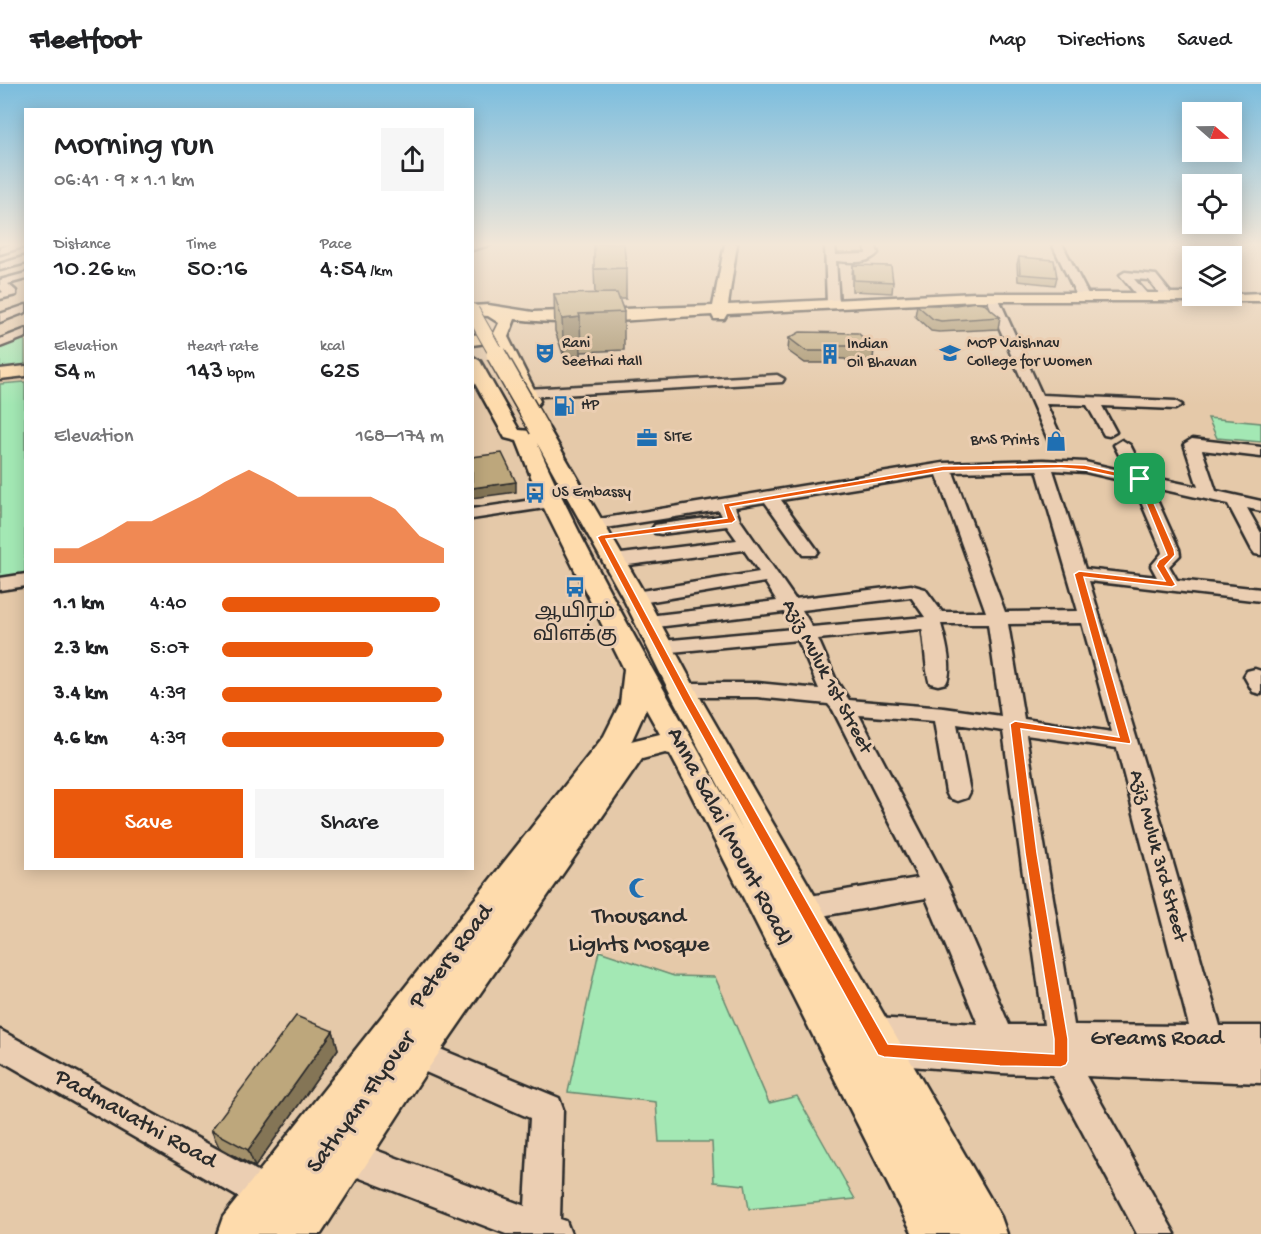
<!DOCTYPE html>
<html lang="en">
<head>
<meta charset="utf-8">
<style>
	body { margin:0; font-family:"Gochi Hand","Noto Sans Tamil",sans-serif; background:#f6f6f6; color:#202124; height:100vh; display:flex; flex-direction:column; font-size:22px; white-space:nowrap }
	* { box-sizing:border-box; margin:0 }
	p { font-size:20px; color:#757577 }
	.icon { flex:none; width:33px; height:33px; fill:none; stroke:currentColor; stroke-width:2; stroke-linecap:round; stroke-linejoin:round }
	.map { position:relative; flex:1; overflow:hidden }
	.sheet { position:absolute; left:24px; top:24px; width:450px; height:762px; display:flex; flex-direction:column; background:#fff; border-radius:0px; box-shadow:0 3px 15px #0003 }
	.sheet>* { flex:none }
	.needle { width:39px; rotate:110deg }
	.controls { position:absolute; left:1182px; top:18px; display:grid; gap:12px }
	.controls a { display:grid; place-items:center; width:60px; height:60px; border-radius:0px; background:#fff; box-shadow:0 3px 15px #0003; font-size:30px }
	.pin { position:absolute; display:grid; place-items:center; width:51px; height:51px; color:#fff; margin:-26px; border-radius:12px; box-shadow:0 3px 9px #0006 }
	.round { display:grid; place-items:center; flex:none; width:63px; height:63px; border-radius:0px; background:#f6f6f6 }
	.headline { display:flex; align-items:center; justify-content:space-between; height:102px; padding:0 30px }
	h1 { font-size:33px; font-weight:600; line-height:45px }
	.figures { display:grid; grid-template-columns:repeat(3,1fr); gap:9px; height:102px; padding:6px 30px }
	.figures div { display:grid; align-content:center }
	.figures b { font-size:26px; font-weight:600 }
	.figures small { font-size:16px; font-weight:400 }
	.figures p { font-size:16px }
	.chart { height:168px; padding:12px 30px }
	.chart p { display:flex; justify-content:space-between }
	.chart svg { width:100%; height:108px; margin-top:6px; fill:#ea580c; opacity:.7 }
	.primary-button { display:flex; gap:12px; margin-top:auto; padding:12px 30px }
	.primary-button a { flex:1; height:69px; border-radius:0px; background:#ea580c; color:#fff; font-size:24px; font-weight:600; line-height:69px; text-align:center }
	.primary-button a+a { background:#f6f6f6; color:#202124 }
	ul { padding:0 30px; list-style:none; font-size:20px }
	li { display:grid; grid-template-columns:96px 72px 1fr; align-items:center; height:45px }
	li i { height:15px; border-radius:8px; background:#ea580c }
	header { display:flex; align-items:center; gap:36px; box-sizing:border-box; height:84px; padding:0 30px; background:#fff; border-bottom:2px solid #e0e0e0 }
	header strong { font-size:28px }
	nav { display:flex; gap:33px; margin-inline-start:auto; font-size:21px }
	.map>svg:first-child { display:block }
</style>
</head>
<body>
<header>
<strong>Fleetfoot</strong>
<nav><a>Map</a><a>Directions</a><a>Saved</a></nav>
</header>
<div class="map">
<svg width="1261" height="1150" viewBox="0 0 1261 1150">
	<rect width="100%" height="100%" fill="#e5c9a9"/>
	<filter id="ink" filterUnits="userSpaceOnUse"><feTurbulence type="fractalNoise" baseFrequency=".0167" numOctaves="2"/><feDisplacementMap in="SourceGraphic" scale="12" xChannelSelector="R" yChannelSelector="G"/><feConvolveMatrix kernelMatrix="1 2 1 2 8 2 1 2 1" color-interpolation-filters="sRGB"/></filter>
	<g filter="url(#ink)">
		<!-- green -->
		<path fill="#a3e8b4" stroke="#678a70" stroke-width="1.5" d="M25,252V284L0,287V262Z
			M25,298V489L0,493V300Z
			M1208,334L1261,339V358L1217,354Z
			M599,867L674,892L715,893L769,1019L797,1012L855,1115L749,1125L745,1101L714,1098L712,1058H659L656,1018L568,1008Z"/>
		<g fill="none" stroke-linecap="round" stroke-linejoin="round">
			<!-- minor casing -->
			<g stroke="#2b2b2b" stroke-width="5">
				<path id="minor" d="M12,160H26V162L0,170V164Z
					M472,160H493L472,166Z
					M825,160H835L836,171L866,170L865,160H875L878,169C868,181 850,178 836,177L839,220L833,223L827,220Z
					M1052,160H1062L1089,212L1087,214H1079L1077,212Z
					M23,173L26,174V179L0,186V180Z
					M1125,188L1156,191L1173,212L1171,214H1163L1149,196L1134,195L1149,212L1147,214H1139L1120,191Z
					M26,189V195L8,200L16,207V211L0,215V209L3,208L0,205V196Z
					M992,210L998,213L1042,311L1175,317L1182,321L1175,325L1102,322L1116,348L1109,352L1104,351L1087,321L1046,320L1062,355L1054,360L1049,358L986,213Z
					M26,221V228L0,238V230Z
					M26,245V253L0,263V255Z
					M777,291L784,295L782,298L527,313L520,309L527,305Z
					M1192,355L1261,363V373L1202,366L1216,407L1261,417V427L1247,424L1261,449V471L1255,470L1252,466L1228,420L1151,403L1179,465L1180,471L1169,482L1177,496L1261,505V517L1089,497L1152,706L1220,942H1261V999L1086,992L1175,1150H1137L1052,991L1000,989L884,980L873,976L868,966L871,961L863,958L859,948L863,938L874,934L978,940L926,814L804,835L794,832L790,824L794,816L804,813L918,794L833,626L828,620L757,613H682L674,611L671,606L674,601L682,599H757L819,605L798,556L661,569L654,567L651,563L654,559L661,557L793,545L784,528L648,544L641,542L638,538L641,534L648,532L777,517L765,498L635,520L628,518L625,514L628,510L635,508L759,488L744,466L613,483L606,481L604,477L606,473L613,471L737,456L727,442L661,450L655,449L652,445L655,441L661,440L722,432L719,426L593,446L587,445L584,441L587,437L593,436L943,379L1043,376L1085,378L1128,388L1114,361L1122,356L1130,361L1146,392L1198,403L1184,360ZM1037,386L1078,527L1005,528L953,388ZM1053,386L1085,388L1133,399L1161,465L1162,469L1151,482L1157,493L1085,485ZM937,391L986,528H942L925,505L911,501L795,515L740,436L735,423L765,418L803,471H815L818,467L781,416ZM911,513L925,533L812,543L802,526ZM1082,539L1112,648L1024,635L1008,540ZM941,540H988L1001,632L944,624L849,616L836,596L818,555L922,545C925,557 926,592 930,599L938,601L946,599C954,586 945,554 941,540ZM859,631L934,637L946,708L949,714L958,717L967,714L970,708L957,640L1003,647L1044,941H1009L949,802ZM1026,651L1117,664L1189,942L1074,941Z
					M552,413L560,418L558,422L472,435V425Z
					M26,490V502L0,506V494Z
					M1255,585L1261,587V610L1253,608L1244,592L1247,587Z
					M0,946L281,1100L287,1112L281,1124L269,1130L257,1124L0,976Z
					M416,955L559,1014L563,1025L560,1135L566,1137L571,1150H506L334,1084L329,1072L334,1060L346,1055L525,1122L530,1034L405,979L400,969L405,959Z"/>
			</g>
			<!-- major casing -->
			<g stroke="#2b2b2b" stroke-width="5">
				<path id="major" d="M725,160H737L728,221L975,209H1192V212L1261,209V217H975L727,230L724,235H714L712,231C647,234 579,243 515,235L508,253L540,317L537,321H525L522,317L495,258L472,261V251L494,249L499,239L488,232L472,231V222L488,221L533,228L713,222Z
					M472,272L480,277L519,346L530,347L532,341H546L549,345L647,514L702,617L1001,1133L1007,1150H913L687,702L670,670L665,669L642,675L430,982L321,1150H217L223,1133L604,652L620,620L624,585L541,418L517,357L505,354L472,294ZM537,359L623,514L674,617L743,747C673,619 596,493 537,359ZM646,625L660,650L631,657L632,656Z
					M26,282V292L0,295V285Z"/>
			</g>
			<!-- minor -->
			<use href="#minor" fill="#ebceb2" fill-rule="evenodd"/>
			<!-- major -->
			<use href="#major" fill="#fedbac" fill-rule="evenodd"/>
			<!-- major-bridge-far1 casing -->
			<g stroke="#2b2b2b" stroke-width="16" stroke-linecap="butt">
				<path id="major-bridge-far1" d="M472,227L497,271"/>
			</g>
			<!-- major-bridge casing -->
			<g stroke="#2b2b2b" stroke-width="22" stroke-linecap="butt">
				<path id="major-bridge" d="M496,270L539,345"/>
			</g>
			<!-- major-bridge-far1 -->
			<use href="#major-bridge-far1" stroke="#fedbac" stroke-width="14"/>
			<!-- major-bridge -->
			<use href="#major-bridge" stroke="#fedbac" stroke-width="19"/>
		</g>
		<!-- wall -->
		<path fill="#a3906b" stroke="#2b2b2b" stroke-width="1.5" d="M1019,173L1057,193L1055,201L1018,197L1017,180Z
			M853,181L893,198L892,209L852,207V191Z
			M626,184V215H619L624,228V266L581,268V271L564,273L555,247L554,210H595L594,185Z
			M917,221L1000,233L998,245L939,248L931,247L915,232Z
			M789,254L874,264L873,276L848,278L845,275L826,274L825,279H805L788,267Z
			M333,947L338,965L255,1083L219,1063L211,1046Z"/>
		<!-- shaded-wall -->
		<path fill="#847557" stroke="#2b2b2b" stroke-width="1.5" d="M580,233L581,271L564,273L562,235Z
			M516,398V408L472,414V404Z
			M333,947L338,965L255,1083L248,1066Z"/>
		<!-- building -->
		<path fill="#bda77c" stroke="#2b2b2b" stroke-width="1.5" d="M594,160H624L626,184L594,185Z
			M1019,173L1054,176L1057,193L1020,190Z
			M853,181L891,182L893,198L854,196Z
			M617,209L624,228L579,230L580,233L562,235L554,210Z
			M976,218L983,219L1000,233L941,237L933,235L917,221H955Z
			M800,248L858,249L874,264L850,265L847,262H826L827,267H806L789,254Z
			M502,369L516,398L472,404V373Z
			M296,932L333,947L248,1066L211,1046Z"/>
	</g>
	<!-- sky -->
	<linearGradient id="sky" x2="0" y2="1"><stop stop-color="#7bbdde"/><stop offset="0.5" stop-color="#f3e7d8"/><stop offset="1" stop-color="#f3e7d8" stop-opacity="0"/></linearGradient>
	<rect width="1261" height="321" fill="url(#sky)"/>
	<!-- route -->
	<path fill="#ea580c" stroke="#fff" stroke-width="1.5" fill-rule="evenodd" d="M1061,380L1085,381L1143,394L1174,465L1175,471L1165,482L1176,501L1172,503L1084,493L1131,658L1130,660L1021,645L1037,769L1068,955V977L1066,981L1061,983L1000,982L884,973L878,971L683,617L597,453L601,451L727,434L723,420L943,382ZM1061,384L1085,386L1137,397L1167,471L1159,476L1156,482L1165,497L1079,487L1074,490L1119,653L1015,637L1010,640L1025,769L1054,955V970L888,960L693,617L606,455L732,439L736,436L730,423L943,387Z"/>
	<!-- icons -->
	<defs>
		<g id="theatre-bare" transform="scale(1.62)"><path d="M-5-5.5Q0-4 5-5.5V0Q5 5 0 6Q-5 5-5 0ZM-3.3-2.5H-1v1.5H-3.3ZM1-2.5H3.3v1.5H1ZM-2.8 1Q0 5.5 2.8 1Z" fill="#1f6fb2" stroke="#ebceb2" stroke-width="2.5" paint-order="stroke"/></g>
		<g id="university-bare" transform="scale(1.62)"><path d="M0-5L7-2L0 1L-7-2ZM-4 1L0 2.5L4 1V4Q0 6-4 4Z" fill="#1f6fb2" stroke="#ebceb2" stroke-width="2.5" paint-order="stroke"/></g>
		<g id="building-bare" transform="scale(1.62)"><path d="M-4-6H4V6H1V3H-1V6H-4ZM-2.5-4.3h1.7v1.8h-1.7ZM.8-4.3h1.7v1.8H.8ZM-2.5-1h1.7V.8h-1.7ZM.8-1h1.7V.8H.8Z" fill="#1f6fb2" stroke="#ebceb2" stroke-width="2.5" paint-order="stroke"/></g>
		<g id="fuel-bare" transform="scale(1.62)"><path d="M-5.5-6h7V0h2V4h1.3V-2.5L3-4.5l.8-.8L6-3V5H2.5V1h-1V6h-7ZM-4.2-4.7v3.2H.2V-4.7Z" fill="#1f6fb2" stroke="#ebceb2" stroke-width="2.5" paint-order="stroke"/></g>
		<g id="office-bare" transform="scale(1.62)"><path d="M-6-3h4V-5.5h4V-3h4V5H-6ZM-1-4.5V-3h2v-1.5ZM-6 0V1H6V0Z" fill="#1f6fb2" stroke="#ebceb2" stroke-width="2.5" paint-order="stroke"/></g>
		<g id="shop-bare" transform="scale(1.62)"><path d="M-5-2.5h2.3a2.7 3.5 0 0 1 5.4 0H5L5.5 6h-11ZM-1.5-2.5h3a1.5 2.3 0 0 0-3 0Z" fill="#1f6fb2" stroke="#ebceb2" stroke-width="2.5" paint-order="stroke"/></g>
		<g id="bus-bare" transform="scale(1.62)"><path d="M-5-6H5V4H4V6H2V4H-2V6H-4V4H-5ZM-3.5-4V0h7V-4ZM-3.5 1.2v1.5H-2V1.2ZM2 1.2v1.5H3.5V1.2Z" fill="#1f6fb2" stroke="#ebceb2" stroke-width="2.5" paint-order="stroke"/></g>
		<g id="mosque-bare" transform="scale(1.62)"><path d="M3.5-4.9A6 6 0 1 0 3.5 4.9A5 5 0 1 1 3.5-4.9Z" fill="#1f6fb2" stroke="#ebceb2" stroke-width="2.5" paint-order="stroke"/></g>
	</defs>
	<g fill-rule="evenodd">
		<use href="#theatre-bare" x="545" y="269"/>
		<use href="#university-bare" x="950" y="269"/>
		<use href="#building-bare" x="830" y="270"/>
		<use href="#fuel-bare" x="564" y="322"/>
		<use href="#office-bare" x="647" y="354"/>
		<use href="#shop-bare" x="1056" y="357"/>
		<use href="#bus-bare" x="535" y="409"/>
		<use href="#bus-bare" x="575" y="503"/>
		<use href="#mosque-bare" x="639" y="804"/>
	</g>
	<g text-anchor="middle" dominant-baseline="central" stroke-width="6" stroke-linejoin="round" paint-order="stroke">
		<!-- far-poi labels -->
		<g font-size="16" fill="#2b2b2b" stroke="#ebceb2" text-anchor="start">
			<text x="562" y="260">Rani<tspan x="562" dy="18">Seethai Hall</tspan></text>
			<text x="967" y="260">MOP Vaishnav<tspan x="967" dy="18">College for Women</tspan></text>
			<text x="847" y="261">Indian<tspan x="847" dy="18">Oil Bhavan</tspan></text>
			<text x="581" y="322">HP</text>
			<text x="664" y="354">SITE</text>
			<text x="1039" y="357" text-anchor="end">BMS Prints</text>
			<text x="552" y="409">US Embassy</text>
		</g>
		<!-- poi labels -->
		<g font-size="20" fill="#2b2b2b" stroke="#ebceb2">
			<text x="575" y="529">ஆயிரம்<tspan x="575" dy="23">விளக்கு</tspan></text>
		</g>
		<!-- street labels -->
		<g font-size="20" fill="#2b2b2b" stroke="#ebceb2">
			<text transform="translate(826 593) rotate(62)">Aziz Muluk 1st Street</text>
			<text transform="translate(1157 772) rotate(75)">Aziz Muluk 3rd Street</text>
		</g>
		<!-- near-street labels -->
		<g font-size="24" fill="#2b2b2b" stroke="#ebceb2">
			<text transform="translate(729 753) rotate(62)">Anna Salai (Mount Road)</text>
			<text transform="translate(452 873) rotate(-53)">Peters Road</text>
			<text x="1157" y="955">Greams Road</text>
			<text transform="translate(362 1019) rotate(-54)">Sathyam Flyover</text>
			<text transform="translate(135 1036) rotate(29)">Padmavathi Road</text>
		</g>
		<!-- near-poi labels -->
		<g font-size="24" fill="#2b2b2b" stroke="#ebceb2">
			<text x="639" y="833">Thousand<tspan x="639" dy="28">Lights Mosque</tspan></text>
		</g>
	</g>
</svg>
<div class="controls">
<a><svg class="needle" viewBox="-14 -14 28 28"><path d="M0-13l5 13h-10z" fill="#e53935"/><path d="M0 13l5-13h-10z" fill="#757577"/></svg></a>
<a><svg class="icon" aria-label="locate" viewBox="0 0 24 24"><circle cx="12" cy="12" r="6"/><path d="M12 2v4M12 18v4M2 12h4M18 12h4"/></svg></a>
<a><svg class="icon" aria-label="layers" viewBox="0 0 24 24"><path d="M12 4l9 5-9 5-9-5zM3 14l9 5 9-5"/></svg></a>
</div>
<div class="pin" style="left:1140px;top:395px;background:#1e9e55"><svg class="icon" aria-label="arrive" viewBox="0 0 24 24"><path d="M6 21V4h12l-3 4 3 4H6"/></svg></div>
<section class="sheet">
<div class="headline"><div><h1>Morning run</h1><p>06:41 · 9 × 1.1 km</p></div><a class="round"><svg class="icon" aria-label="share" viewBox="0 0 24 24"><path d="M12 15V3M7 8l5-5 5 5M5 13v7h14v-7"/></svg></a></div>
<div class="figures">
<div><p>Distance</p><b>10.26<small> km</small></b></div>
<div><p>Time</p><b>50:16</b></div>
<div><p>Pace</p><b>4:54<small> /km</small></b></div>
</div>
<div class="figures">
<div><p>Elevation</p><b>54<small> m</small></b></div>
<div><p>Heart rate</p><b>143<small> bpm</small></b></div>
<div><p>kcal</p><b>625</b></div>
</div>
<div class="chart"><p><span>Elevation</span>168–174 m</p>
<svg viewBox="0 0 160 44" preserveAspectRatio="none"><path d="M0 44V38L10 38L20 33L30 27L40 27L50 22L60 17L70 11L80 6L90 11L100 17L110 17L120 17L130 17L140 22L150 33L160 38V44z"/></svg>
</div>
<ul>
<li><b>1.1 km</b>4:40<i style="width:98%"></i></li>
<li><b>2.3 km</b>5:07<i style="width:68%"></i></li>
<li><b>3.4 km</b>4:39<i style="width:99%"></i></li>
<li><b>4.6 km</b>4:39<i style="width:100%"></i></li>
</ul>
<div class="primary-button"><a>Save</a><a>Share</a></div>
</section>
</div>
</body>
</html>
